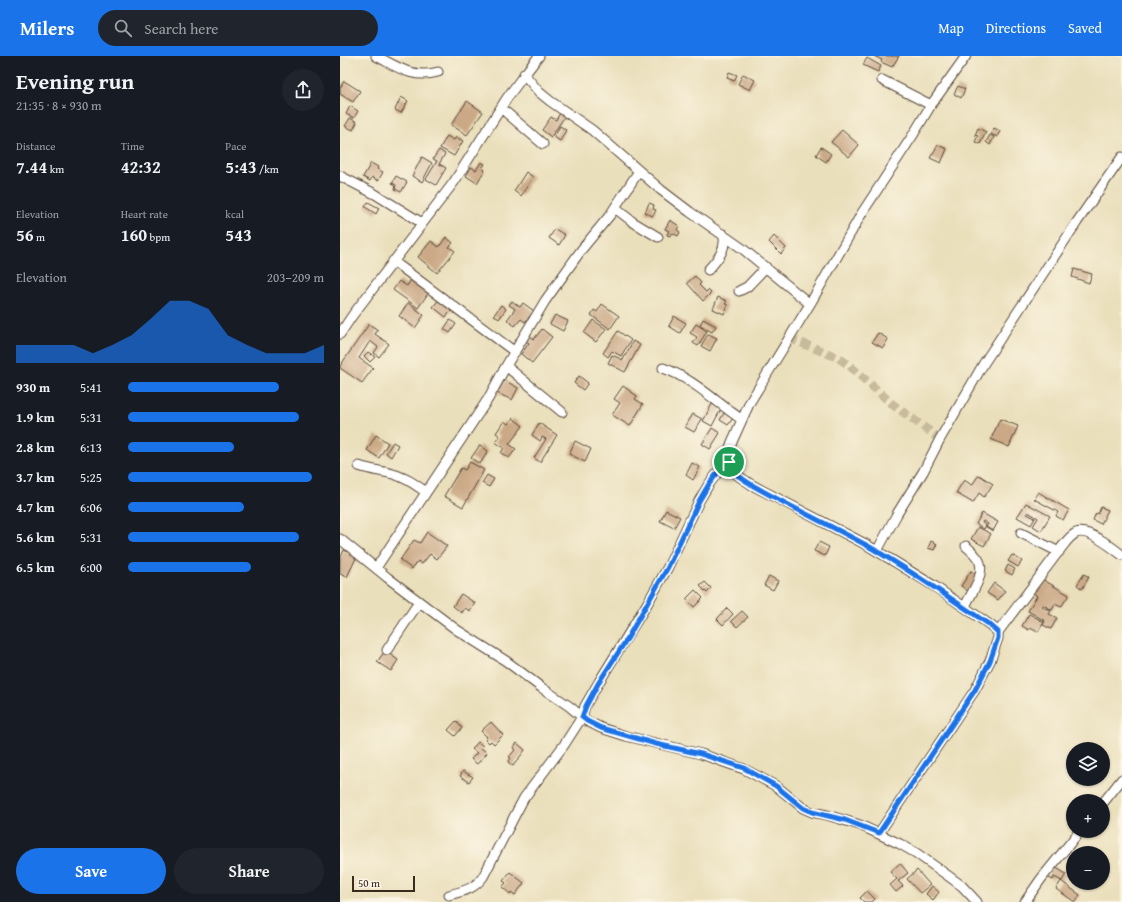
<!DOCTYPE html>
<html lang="en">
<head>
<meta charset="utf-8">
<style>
	body { margin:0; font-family:"Gentium Book Plus",serif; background:#20242c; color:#f1f3f6; height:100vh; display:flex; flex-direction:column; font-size:15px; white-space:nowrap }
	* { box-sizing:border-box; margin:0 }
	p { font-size:13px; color:#9ea1a6 }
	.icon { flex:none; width:22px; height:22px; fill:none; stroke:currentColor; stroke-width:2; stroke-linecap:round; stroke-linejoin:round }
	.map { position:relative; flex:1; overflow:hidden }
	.panel { display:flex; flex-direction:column; background:#171b24; width:340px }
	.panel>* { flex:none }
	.controls { position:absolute; left:726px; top:686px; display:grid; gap:8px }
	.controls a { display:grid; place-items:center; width:44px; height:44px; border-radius:50%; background:#171b24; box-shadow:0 1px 3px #0004; font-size:20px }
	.scale { position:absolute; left:12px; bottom:10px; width:63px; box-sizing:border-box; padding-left:4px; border:2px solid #3b2a1e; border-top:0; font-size:11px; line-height:14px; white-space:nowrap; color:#3b2a1e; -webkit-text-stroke:3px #fcf5e5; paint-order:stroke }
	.pin { position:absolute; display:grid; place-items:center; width:34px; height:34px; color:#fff; margin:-17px; border:2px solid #fff; border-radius:50%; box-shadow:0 1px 4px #0007 }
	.round { display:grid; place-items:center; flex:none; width:42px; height:42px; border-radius:21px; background:#20242c }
	.summary { display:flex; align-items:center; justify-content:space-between; height:68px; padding:0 16px }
	h1 { font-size:22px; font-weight:800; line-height:30px }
	.figures { display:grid; grid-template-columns:repeat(3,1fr); gap:6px; height:68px; padding:4px 16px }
	.figures div { display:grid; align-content:center }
	.figures b { font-size:17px; font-weight:800 }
	.figures small { font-size:11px; font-weight:400 }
	.figures p { font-size:11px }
	.chart { height:112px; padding:8px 16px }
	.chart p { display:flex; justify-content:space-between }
	.chart svg { width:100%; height:72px; margin-top:4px; fill:#1a73e8; opacity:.7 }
	.primary-button { display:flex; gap:8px; margin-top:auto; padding:8px 16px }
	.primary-button a { flex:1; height:46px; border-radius:24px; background:#1a73e8; color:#fff; font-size:16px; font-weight:800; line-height:46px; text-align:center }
	.primary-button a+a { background:#20242c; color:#f1f3f6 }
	ul { padding:0 16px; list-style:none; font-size:13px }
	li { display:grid; grid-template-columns:64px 48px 1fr; align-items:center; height:30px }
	li i { height:10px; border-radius:5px; background:#1a73e8 }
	header { display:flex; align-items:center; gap:24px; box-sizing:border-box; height:56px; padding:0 20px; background:#1a73e8; color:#fff }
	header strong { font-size:19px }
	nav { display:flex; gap:22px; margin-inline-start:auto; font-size:14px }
	.search { width:280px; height:36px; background:#20242c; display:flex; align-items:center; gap:10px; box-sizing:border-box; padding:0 14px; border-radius:22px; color:#9ea1a6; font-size:15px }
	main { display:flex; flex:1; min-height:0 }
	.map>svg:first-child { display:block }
</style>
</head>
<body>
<header>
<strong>Milers</strong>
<div class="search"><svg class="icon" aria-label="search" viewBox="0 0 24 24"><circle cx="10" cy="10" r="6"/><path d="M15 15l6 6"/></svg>Search here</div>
<nav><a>Map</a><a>Directions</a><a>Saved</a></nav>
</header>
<main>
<section class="panel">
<div class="summary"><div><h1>Evening run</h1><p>21:35 · 8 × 930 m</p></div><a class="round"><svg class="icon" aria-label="share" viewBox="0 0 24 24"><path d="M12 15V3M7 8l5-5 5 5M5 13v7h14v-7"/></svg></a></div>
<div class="figures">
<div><p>Distance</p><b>7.44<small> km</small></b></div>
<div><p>Time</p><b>42:32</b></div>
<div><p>Pace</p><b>5:43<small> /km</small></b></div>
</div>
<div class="figures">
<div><p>Elevation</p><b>56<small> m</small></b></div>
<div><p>Heart rate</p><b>160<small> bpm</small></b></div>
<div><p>kcal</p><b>543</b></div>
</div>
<div class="chart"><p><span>Elevation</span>203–209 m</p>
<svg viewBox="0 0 160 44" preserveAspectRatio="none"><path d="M0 44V33L10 33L20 33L30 33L40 38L50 33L60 27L70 17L80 6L90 6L100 11L110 27L120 33L130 38L140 38L150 38L160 33V44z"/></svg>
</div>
<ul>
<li><b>930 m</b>5:41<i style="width:77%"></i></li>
<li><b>1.9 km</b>5:31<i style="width:87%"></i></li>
<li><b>2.8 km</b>6:13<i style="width:54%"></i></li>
<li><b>3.7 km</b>5:25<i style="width:94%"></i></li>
<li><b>4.7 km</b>6:06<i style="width:59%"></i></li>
<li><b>5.6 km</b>5:31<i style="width:87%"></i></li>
<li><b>6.5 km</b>6:00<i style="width:63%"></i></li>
</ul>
<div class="primary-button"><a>Save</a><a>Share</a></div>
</section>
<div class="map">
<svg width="782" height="846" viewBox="0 0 782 846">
	<rect width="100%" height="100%" fill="#fcf5e5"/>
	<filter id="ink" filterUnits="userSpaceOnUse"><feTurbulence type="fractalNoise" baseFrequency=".025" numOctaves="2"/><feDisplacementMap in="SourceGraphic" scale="8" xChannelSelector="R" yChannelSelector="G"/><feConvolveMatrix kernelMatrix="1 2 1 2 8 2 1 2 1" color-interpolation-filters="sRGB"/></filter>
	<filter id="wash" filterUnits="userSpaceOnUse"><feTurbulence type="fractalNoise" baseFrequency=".012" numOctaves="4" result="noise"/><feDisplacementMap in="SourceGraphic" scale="16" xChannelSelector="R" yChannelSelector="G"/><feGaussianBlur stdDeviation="0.9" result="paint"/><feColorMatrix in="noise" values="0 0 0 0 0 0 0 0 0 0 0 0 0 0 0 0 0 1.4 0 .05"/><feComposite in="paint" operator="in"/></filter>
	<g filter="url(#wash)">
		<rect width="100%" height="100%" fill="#eadfbb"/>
		<g id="blocks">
			<!-- building -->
			<path fill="#cba986" d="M534,0H559L552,11L541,6L542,4Z
				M527,2L541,10L538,16L523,9Z
				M389,16L397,19L394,25L387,22Z
				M403,18L415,24L410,34L398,28Z
				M4,25L20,35L13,46L0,38V32Z
				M618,30L625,33L621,42L614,38Z
				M61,41L68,45L61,57L55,54Z
				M127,45L143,56L127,79L111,69Z
				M10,50L18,55L14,62L6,58Z
				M220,57L225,60L211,81L202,74L211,61L216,64Z
				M10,62L17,66L13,74L5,70Z
				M220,70L226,74L220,85L214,81Z
				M638,72L646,76L640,88L635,86L638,80L635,79Z
				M654,72L660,75L657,81L651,78Z
				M502,74L519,89L509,101L491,86Z
				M650,79L654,81L650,89L646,86Z
				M107,80L114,84L116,81L123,85L114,100L100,92Z
				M598,89L607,93L601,107L590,102Z
				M481,91L491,98L486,106L476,99Z
				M99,94L105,98L99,108L106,112L96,129L86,123L97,105L93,103Z
				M82,101L92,107L82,126L72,120Z
				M141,106L145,108L142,112L145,114L137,127L126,120L131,111L136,114Z
				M31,107L38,111L37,113L43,116L38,125L32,121L30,125L23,121Z
				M186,116L193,121L181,140L174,135Z
				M56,120L67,126L61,136L55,133L56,129L52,127Z
				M28,146L39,152L36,158L25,151Z
				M309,147L314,149L313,153L316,154L313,160L305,157Z
				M330,164L339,170L337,174L340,176L338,180L332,177L330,180L327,179L329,175L325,173Z
				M215,173L225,179L219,189L209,182Z
				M434,180L446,192L441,198L429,186Z
				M106,181L113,187L109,191L115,195L97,217L78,201L91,185L99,191Z
				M734,213L752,218L749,227L732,221Z
				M73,220L91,233L78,252L53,234L59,225L67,230Z
				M355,220L361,227L359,229L366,236L368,234L371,237L363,245L347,227Z
				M378,241L387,245L385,248L388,249L384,258L373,253Z
				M100,242L113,252L106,261L93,251Z
				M172,245L180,251L183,247L194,255L185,266L181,263L175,270L167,264L175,253L169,249Z
				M68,247L84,259L75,272L59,260Z
				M262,248L279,260L270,273L251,259L254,254L257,256Z
				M161,249L166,253L159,263L154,259Z
				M215,259L228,265L223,275L210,268Z
				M334,260L346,267L340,277L329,270Z
				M363,263L376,270L372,276L360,269Z
				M110,264L116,268L110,277L104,273Z
				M253,264L266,273L256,286L244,277Z
				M29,268L38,274L35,278L49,288L39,301L34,297L38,291L30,285L19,302L33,312L22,327L0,312V310Z
				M356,268L367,275L358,290L353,287L357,281L350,277Z
				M202,273L212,281L192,307L181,298L189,287L184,284L188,278L194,283Z
				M278,275L291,284L281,300L272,295L268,301L263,297Z
				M538,277L548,283L543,292L532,286Z
				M368,278L377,282L370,295L361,290Z
				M293,285L300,289L285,316L268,307L272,299L283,304Z
				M28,296L35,301L30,306L24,300Z
				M239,320L248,327L243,334L234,327Z
				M164,324L178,332L172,344L157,337Z
				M283,330L297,340L295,343L303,348L290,370L272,359L280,347L274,343Z
				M372,348L381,353L372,370L363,365Z
				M384,357L393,362L388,369L380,364Z
				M353,358L362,363L354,376L345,371Z
				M173,362L183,370L169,388L176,393L169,402L161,397L164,392L155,386L160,380L156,377L164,365L168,368Z
				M660,363L678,370L669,391L651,383Z
				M199,367L217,379L200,406L194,402L206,383L202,381L200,385L192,379Z
				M372,372L380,377L370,393L362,388Z
				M36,379L48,387L39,402L27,394Z
				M235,385L251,393L245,406L229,398Z
				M53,386L58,389L51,401L46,397Z
				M140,389L148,395L140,408L131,402Z
				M130,406L144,414L123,451L104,440L121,412L125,414Z
				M352,407L360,411L353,424L346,419Z
				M147,419L154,423L149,431L142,427Z
				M639,419L653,428L644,441L639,437L633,447L616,437L624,424L632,429Z
				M698,436L729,454L723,464L716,460L718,456L694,443Z
				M686,447L710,460L701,475L693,470L698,462L688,456L687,458L695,462L691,469L677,461Z
				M761,451L768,454L761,468L753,464L756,457L758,458Z
				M326,454L340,461L334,472L320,465Z
				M642,457L658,466L653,475L646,471L648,468L643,465L642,467L646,469L644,473L636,468Z
				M638,471L651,478L644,490L631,483Z
				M87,476L107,490L97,503L90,498L82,508L78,505L72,513L60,504L74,484L80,487Z
				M591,485L597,488L594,494L588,492Z
				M479,486L489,491L485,500L474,495Z
				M4,494L17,500L7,521L0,518V503Z
				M672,499L682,505L678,511L668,505Z
				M668,509L675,513L672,519L665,515Z
				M631,515L639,521L628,535L621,530Z
				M744,518L749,521L742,533L737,529Z
				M429,520L438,525L433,534L424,529Z
				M702,523L729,539L721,551L715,548L712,554L703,549L702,551L711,555L709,558L717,562L711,573L703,569L705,565L688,555L697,540L693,537Z
				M365,526L371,532L367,537L360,530Z
				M654,527L665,535L658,544L647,537Z
				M355,534L363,542L354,551L346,543Z
				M121,538L135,547L130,555L125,552L122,557L113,550Z
				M387,552L393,558L383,569L377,563Z
				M402,555L408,561L397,571L391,565Z
				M689,558L704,566L698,576L690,572L689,574L682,570Z
				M45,595L58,604L51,615L37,606Z
				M116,665L122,672L115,680L108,674Z
				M151,666L163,679L154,688L151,685L149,687L145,683L147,681L141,675Z
				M138,686L143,690L141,692L147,697L137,708L131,703L137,697L132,693Z
				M177,687L185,694L173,710L168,706L171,702L169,701L175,694L173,692Z
				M123,715L133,721L129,726L120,720Z
				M560,807L568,817L558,825L563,830L556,836L550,829L557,823L550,816Z
				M713,810L726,818L722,825L714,821L713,824L707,821Z
				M577,814L590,829L580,837L567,823Z
				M170,816L184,827L175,839L171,836L170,838L162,831L166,827L163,825Z
				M721,825L740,839L735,846L716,833Z
				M592,830L599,836L593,844L586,838Z
				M527,835L535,843L532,846H524L520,842Z"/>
		</g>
	</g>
	<g filter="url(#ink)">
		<use href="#blocks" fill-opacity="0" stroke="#554536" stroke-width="1"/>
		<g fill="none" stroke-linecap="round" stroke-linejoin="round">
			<!-- street-tunnel -->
			<path stroke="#c7bb9c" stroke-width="9" stroke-dasharray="9 4.5" stroke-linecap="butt" d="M449,282L499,302L510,310L552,348L600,383"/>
			<!-- street casing -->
			<g stroke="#554536" stroke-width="11">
				<path id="street" d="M36,0C58,11 72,23 98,16
					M184,18L199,36L210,45L252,74L321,134L350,156L403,193L470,248
					M542,24L591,49
					M161,52L203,88
					M0,120L35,138L82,167
					M275,152L293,166L318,181
					M53,205L175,296
					M368,214C377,204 388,192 383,178
					M399,235L407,231L426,211
					M0,278L12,260L114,126L167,42L181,23L199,0
					M166,310L222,356
					M323,312C352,322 376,346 401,363
					M19,410C30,414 42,415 53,418C65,421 76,429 86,436
					M681,477L719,496
					M0,483L48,522L89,553L117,574L166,605L202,632L229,650L247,665L261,672L286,680L361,698L404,713L436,730L463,752L472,756L487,759L520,769L560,788L576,797L607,819L622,830L637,846
					M537,495L557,458L583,416L600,383L644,307L737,166L782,101
					M36,512L148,343L166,310L205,245L242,193L270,159L299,115
					M625,551C630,538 644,522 640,507C638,500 631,495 626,490
					M658,576L722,491C726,486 730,480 736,477C748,472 773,492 782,499
					M47,594L79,546
					M763,747L782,723
					M539,777L635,634L650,605L658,582V576L650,569L594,530L560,509L527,489L412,429L397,419L389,406L388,397L392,386L410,346L470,248L522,157L573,79L591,49L626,0
					M109,839C123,835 133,834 143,821L176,757L184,742L224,689L242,661L245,650L259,626L307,548L328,511L359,445L369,428L379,415L389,406
					M685,846L701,823L740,775"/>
			</g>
			<!-- street -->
			<use href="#street" stroke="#fff" stroke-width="9"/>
		</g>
	</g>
	<g fill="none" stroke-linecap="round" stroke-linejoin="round" filter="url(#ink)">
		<!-- route casing -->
		<g stroke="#fff" stroke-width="8">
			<path id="route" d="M389,406L397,419L412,429C450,451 490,469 528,490C570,514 610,542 650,569L658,576V582L650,605L635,634L539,777L505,764L472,756L463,752L436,730L404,712L361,698L316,688L261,672L247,665L242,661L246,650L259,626L287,583L328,511L359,445L369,428L379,415Z"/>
		</g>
		<!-- route -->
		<use href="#route" stroke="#1a73e8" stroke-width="5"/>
	</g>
</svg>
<div class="controls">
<a><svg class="icon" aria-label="layers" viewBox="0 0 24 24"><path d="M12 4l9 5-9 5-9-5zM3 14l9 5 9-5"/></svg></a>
<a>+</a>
<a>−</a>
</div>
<div class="scale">50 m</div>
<div class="pin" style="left:389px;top:406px;background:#1e9e55"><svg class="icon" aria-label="arrive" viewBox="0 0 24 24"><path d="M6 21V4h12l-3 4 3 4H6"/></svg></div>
</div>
</main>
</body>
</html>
